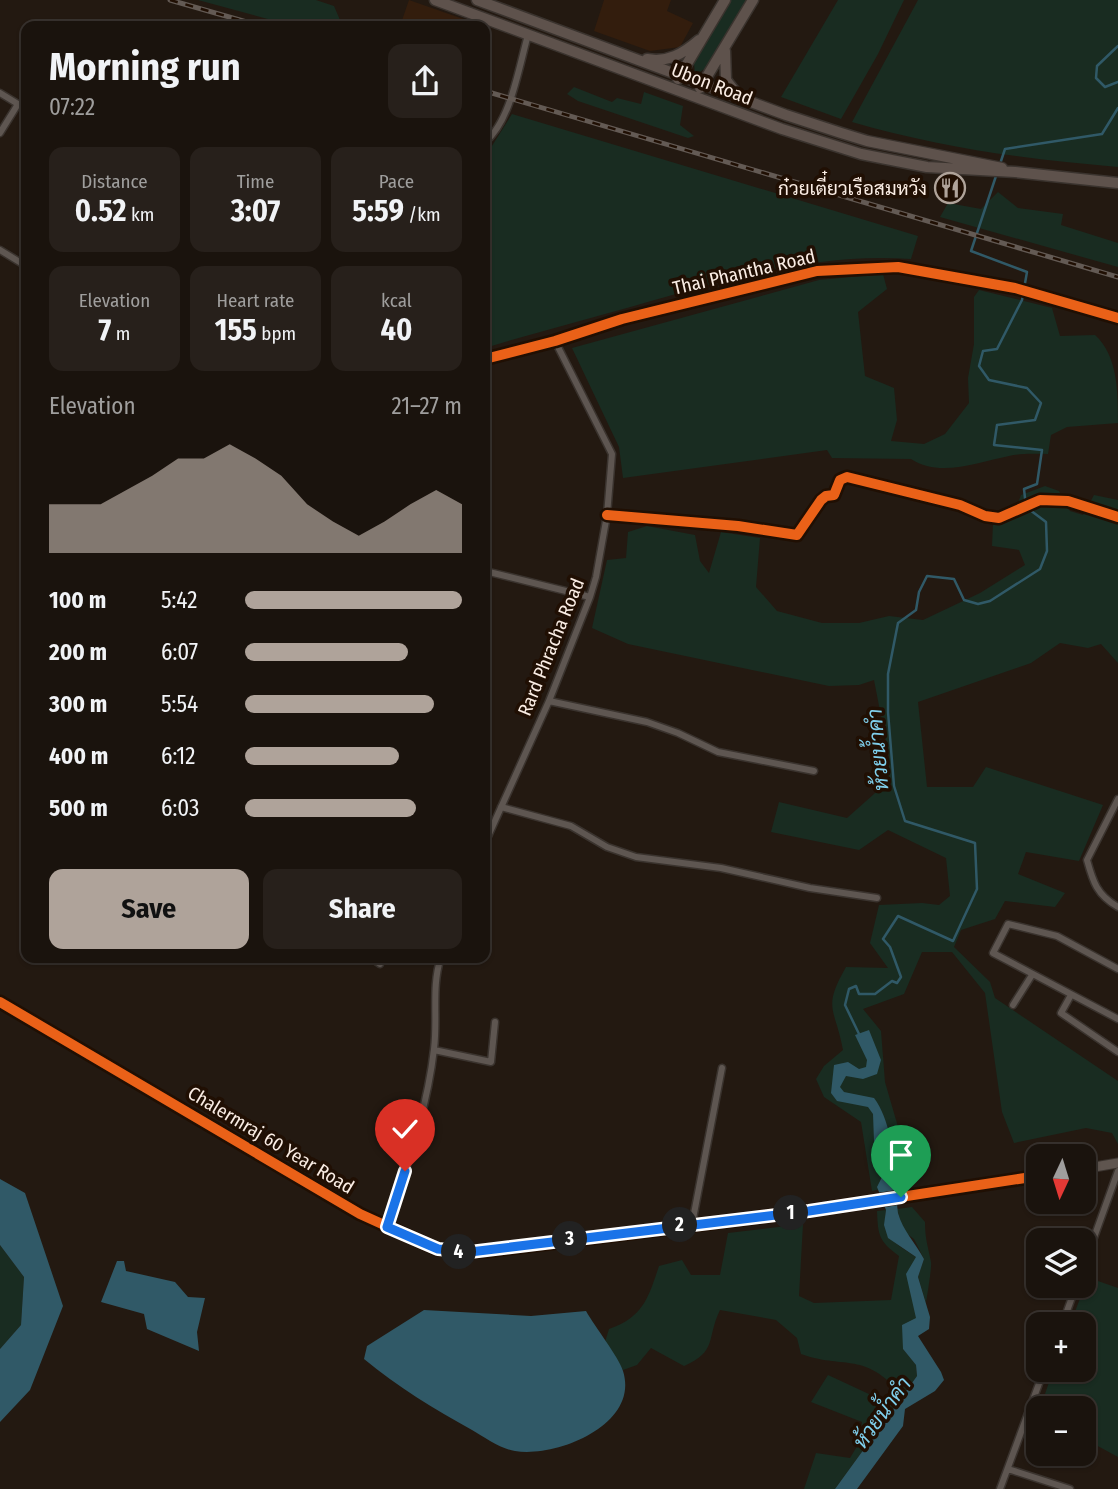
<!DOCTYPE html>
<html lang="en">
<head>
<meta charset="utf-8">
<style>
	body { margin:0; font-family:"Fira Sans Condensed",Sarabun,sans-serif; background:#27201b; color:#f1f3f6; height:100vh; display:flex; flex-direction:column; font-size:26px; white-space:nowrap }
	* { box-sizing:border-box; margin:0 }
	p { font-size:23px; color:#9f9e9d }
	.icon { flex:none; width:38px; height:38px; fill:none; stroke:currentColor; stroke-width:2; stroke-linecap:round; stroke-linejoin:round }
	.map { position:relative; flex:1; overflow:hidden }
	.panel { position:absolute; left:21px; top:21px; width:469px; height:942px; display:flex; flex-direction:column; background:#1a130d; border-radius:14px; box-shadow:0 2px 5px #0004,0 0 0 2px #38322e }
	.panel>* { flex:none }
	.needle { width:46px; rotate:184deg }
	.tools { position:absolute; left:1026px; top:1144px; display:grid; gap:14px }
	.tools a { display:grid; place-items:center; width:70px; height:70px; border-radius:14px; background:#1a130d; box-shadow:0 2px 5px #0004,0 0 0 2px #38322e; font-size:35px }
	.pin { position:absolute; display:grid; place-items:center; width:60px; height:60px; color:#fff; margin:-72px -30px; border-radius:50% 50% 50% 0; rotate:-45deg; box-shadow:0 0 7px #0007 }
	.pin .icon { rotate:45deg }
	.km { position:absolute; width:35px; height:35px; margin:-18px; border-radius:50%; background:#222; color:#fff; font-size:19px; line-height:35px; text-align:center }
	.round { display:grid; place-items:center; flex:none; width:74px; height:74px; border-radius:14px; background:#27201b }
	.overview { display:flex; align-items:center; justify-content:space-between; height:119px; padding:0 28px }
	h1 { font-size:38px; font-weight:700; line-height:52px }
	.metrics { display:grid; grid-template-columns:repeat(3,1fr); gap:10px; height:119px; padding:7px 28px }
	.metrics div { display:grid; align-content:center; border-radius:14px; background:#27201b; text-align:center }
	.metrics b { font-size:30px; font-weight:700 }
	.metrics small { font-size:19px; font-weight:400 }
	.metrics p { font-size:19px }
	.chart { height:196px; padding:14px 28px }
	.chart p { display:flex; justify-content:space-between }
	.chart svg { width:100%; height:126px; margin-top:7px; fill:#afa39a; opacity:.7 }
	.cta { display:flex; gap:14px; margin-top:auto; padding:14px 28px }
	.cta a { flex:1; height:80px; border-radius:14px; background:#afa39a; color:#111; font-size:28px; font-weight:700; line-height:80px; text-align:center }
	.cta a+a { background:#27201b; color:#f1f3f6 }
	ul { padding:0 28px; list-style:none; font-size:23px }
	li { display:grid; grid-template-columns:112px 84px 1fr; align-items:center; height:52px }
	li i { height:18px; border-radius:9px; background:#afa39a }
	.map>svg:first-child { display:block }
</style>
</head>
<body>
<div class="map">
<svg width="1118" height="1489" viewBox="0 0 1118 1489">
	<rect width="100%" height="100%" fill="#231911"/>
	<!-- built -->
	<path fill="#331d0d" d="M409,0L486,27L485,30V26H400Z
		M604,0H671L667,11L693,23L680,47L650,51L594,31Z"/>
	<!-- green -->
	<path fill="#192c21" d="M198,0H316L334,6L340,20L347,26H293Z
		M731,0H746L706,68L695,75L694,63Z
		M838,0H904L878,54L841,119L781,97Z
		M918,0H1118V167C1024,159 942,148 852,122Z
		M574,87L612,102L617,98L641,104L644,92L683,106L680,125L694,136L688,138L578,101L567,94Z
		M512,114L918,236L911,259C816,252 725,280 634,306C584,320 534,333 485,348V153L490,149Z
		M998,192L1018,208L1063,214L1061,225L1118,243V267L940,217L948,203L981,209Z
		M883,274L887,289L858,312L865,376L894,388L897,420L891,441L924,444L945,434L969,403L968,378L974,344V297L979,290L1052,308L1060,336L1095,335C1118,356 1118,392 1118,423L1067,427L1051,435L1048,454C1035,454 1021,453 1009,456C978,462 940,478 911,459L832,458L827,450L623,478L619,447L572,348L819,280Z
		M1045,486L1059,491L1070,511L1083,515L1094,495L1118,500V663L1101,644L1088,648L1060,643L1031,663L918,702L927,787H973L986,767L1103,805L1079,861L1026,852L1018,874L1065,893L1055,907L1005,901L995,919L961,930L954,947L990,982L995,998L1118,1081V1144L1112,1133L1086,1128L1014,1143L1002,1112L985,993L952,952H922L904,994L863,1009L881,1031L885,1082L914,1182L872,1191L861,1122L824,1097L816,1079L824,1066L843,1050C835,1007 822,1009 846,967L888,968L870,943L879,905L922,903L939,905L950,896L946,858L888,830L859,850L771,832L779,802L847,818L883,786L889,757L874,680L859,685L829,686L628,644L592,628L607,560L626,558L628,532L647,526L695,535L700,561L709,573L721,532L760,538L756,587L777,611L822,623H859L889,616L923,620L980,593L1025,565L1019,550L992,546L993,524L1018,503L1021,495Z
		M912,1207L925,1222C925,1239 928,1246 931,1262C932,1267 927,1297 926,1303L918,1277L924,1259L914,1239L903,1231L897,1209Z
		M886,1210C882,1239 894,1242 916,1257V1318L903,1349L916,1365L917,1376L835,1489H804L816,1453L850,1458L859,1443L862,1422L811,1402L828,1375L884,1401L898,1390C862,1352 843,1369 801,1354L797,1338L776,1320L720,1310C706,1339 718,1351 684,1366L651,1348L637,1365L623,1370L605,1342L609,1329C643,1317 648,1299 659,1266L682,1260L691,1275H720L728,1233L803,1224L799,1296L814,1303L891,1300L899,1256C879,1241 878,1236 877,1211Z
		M0,1245L24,1277L21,1325L0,1349Z
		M1098,1281L1118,1288V1457L1083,1438V1409H1040L1053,1370H1083V1325H1070L1085,1285Z"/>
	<!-- water -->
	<path fill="#305967" d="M869,1030L881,1060L877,1074L863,1079L846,1076L840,1087L844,1092L874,1098C890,1119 893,1154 897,1180C898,1191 896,1202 898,1213C903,1231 915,1242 924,1259L918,1277L930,1317L929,1329L918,1336L941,1372L944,1380L935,1391L905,1409L903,1426L857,1489H835L917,1376L916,1365L903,1349L902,1325L916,1318L906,1274L916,1257L888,1238L884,1225L886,1210L877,1187L883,1175L874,1141L873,1114L868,1107L837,1101L831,1093L834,1065L848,1062L859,1069L866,1067L867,1060L855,1035Z
		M0,1179L25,1193L63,1306L30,1390L0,1422V1349L21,1325L24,1277L0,1245Z
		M117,1261H124L126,1271L175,1282L188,1297L205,1298L197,1332L199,1351L147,1329L144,1314L101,1302Z
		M424,1310L531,1316L586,1311C595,1327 618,1356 623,1371C640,1425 556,1458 515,1451C501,1449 484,1437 472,1430C434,1409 398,1387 364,1359L367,1346Z"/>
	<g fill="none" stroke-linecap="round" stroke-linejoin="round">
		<!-- stream -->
		<path stroke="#305967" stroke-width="2.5" d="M1118,46L1097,66L1096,78L1105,87L1118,82
			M1000,164L1005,149L1102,134L1118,108
			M860,1036L845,1005L849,989L856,986L859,994H875L892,981L897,983L901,977L890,947L883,939L898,916L953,941L977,889L975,843L905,821L894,786L888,712V674L898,623L916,610L919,592L927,576L954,579L964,600L978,604L990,601L1040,569L1047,551L1046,522L1026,507L1024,489L1037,484L1042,450L994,445L997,425L1035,420L1041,403L1027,388L989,380L979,366L983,351L997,349L1022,300L1027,272L971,251L997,173"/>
		<!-- street casing -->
		<g stroke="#3a332e" stroke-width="9">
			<path id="street" d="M0,93L18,104L0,133
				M485,142C511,121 519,66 528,35
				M0,250L26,266
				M485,359L555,341L622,319L817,271L898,267L1015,288L1118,318
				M607,515L738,526L797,535L821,500L826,496L834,495L840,480L847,477L960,505L985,516L999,518L1040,500L1068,501L1118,517
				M485,571L590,597
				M549,701L647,722L678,733L718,752L814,771
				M1118,799L1087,860C1093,882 1097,895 1118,907
				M501,807L571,826L607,847L636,857L721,868L810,888L877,898
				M485,843L549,701L590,597L596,577L607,515L612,454L555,341
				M370,957L380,964
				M1118,969L1057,936L1008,924L993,953L1118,1019
				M1071,995L1061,1013L1118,1052
				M1013,1005L1032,975
				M434,1050L491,1062L495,1022
				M692,1224L722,1068
				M387,1227C406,1168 427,1111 434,1049C438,1018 431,987 441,957
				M1083,1268L1118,1171
				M1062,1325L1076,1286
				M1008,1469L1070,1489
				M1000,1489L1044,1370"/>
		</g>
		<!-- secondary casing -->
		<g stroke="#3a332e" stroke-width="11">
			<path id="secondary" d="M0,1002L360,1214L437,1249L470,1252L487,1251L809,1211L1038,1176
				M1083,1169L1118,1163"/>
		</g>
		<!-- primary casing -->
		<g stroke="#3a332e" stroke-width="13">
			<path id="primary" d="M435,0L782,129L861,154L927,167L1015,172L1118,183
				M477,0L786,115L841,133L867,141L1002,168
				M725,51L726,80L737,94
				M647,59C668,63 684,53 699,40
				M678,79L725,0
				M700,88L753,0"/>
		</g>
		<!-- street -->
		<use href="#street" stroke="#5e5651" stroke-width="6"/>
		<!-- secondary -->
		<use href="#secondary" stroke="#5f554f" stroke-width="9"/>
		<!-- primary -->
		<use href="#primary" stroke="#5e524c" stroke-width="10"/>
		<!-- rail casing -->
		<g stroke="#635a54" stroke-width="5">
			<path id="rail" d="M170,0L261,26
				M485,91L1118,277"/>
		</g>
		<!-- rail -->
		<use href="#rail" stroke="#200f03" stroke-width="2.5" stroke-dasharray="8" stroke-linecap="butt"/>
		<!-- cycleway casing -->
		<g stroke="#200f03" stroke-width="15">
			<path id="cycleway" d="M485,359L555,341L622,319L817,271L898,267L1015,288L1118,318
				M607,515L738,526L797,535L821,500L826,496L834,495L840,480L847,477L960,505L985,516L999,518L1040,500L1068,501L1118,517
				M0,1002L360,1214L437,1249L470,1252L487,1251L809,1211L1038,1176"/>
		</g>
		<!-- cycleway -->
		<use href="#cycleway" stroke="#ea6118" stroke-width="10"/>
	</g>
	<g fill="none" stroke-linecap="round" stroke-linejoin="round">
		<!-- route casing -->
		<g stroke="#fff" stroke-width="14">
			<path id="route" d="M405,1171L387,1227L438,1249L470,1252L809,1211L901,1197"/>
		</g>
		<!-- route -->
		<use href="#route" stroke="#1a73e8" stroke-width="9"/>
	</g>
	<!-- icons -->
	<defs>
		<g id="restaurant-ring" transform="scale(1.575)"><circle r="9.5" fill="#200f03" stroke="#afa39a" stroke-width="1.5"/><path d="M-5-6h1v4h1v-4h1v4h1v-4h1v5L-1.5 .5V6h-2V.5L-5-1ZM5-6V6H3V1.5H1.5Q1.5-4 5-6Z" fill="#afa39a"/></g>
	</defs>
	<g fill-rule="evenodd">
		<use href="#restaurant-ring" x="950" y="188"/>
	</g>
	<g text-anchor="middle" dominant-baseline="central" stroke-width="7" stroke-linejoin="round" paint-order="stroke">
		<!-- street labels -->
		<g font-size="19" fill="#faede4" stroke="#200f03">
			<text transform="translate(712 84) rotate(21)">Ubon Road</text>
			<text transform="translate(744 272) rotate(-13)">Thai Phantha Road</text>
			<text transform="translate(551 647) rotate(-68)">Rard Phracha Road</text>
			<text transform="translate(271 1140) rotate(31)">Chalermraj 60 Year Road</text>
		</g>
		<!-- poi labels -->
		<g font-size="19" fill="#faede4" stroke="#200f03" text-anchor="end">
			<text x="927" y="188">ก๋วยเตี๋ยวเรือสมหวัง</text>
		</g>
		<!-- water labels -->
		<g font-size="21" font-style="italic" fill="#7fceeb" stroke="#200f03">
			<text transform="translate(878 750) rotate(-95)">ห้วยน้ำคำ</text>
			<text transform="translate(882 1413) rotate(-54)">ห้วยน้ำคำ</text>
		</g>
	</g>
</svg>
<div class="tools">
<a><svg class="needle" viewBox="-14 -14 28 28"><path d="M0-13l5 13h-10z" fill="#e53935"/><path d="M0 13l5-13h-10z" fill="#9f9e9d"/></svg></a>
<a><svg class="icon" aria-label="layers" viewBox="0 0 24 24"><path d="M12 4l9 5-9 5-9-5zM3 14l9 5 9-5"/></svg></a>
<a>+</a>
<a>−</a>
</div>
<div class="pin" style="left:901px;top:1197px;background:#1e9e55"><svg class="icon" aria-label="arrive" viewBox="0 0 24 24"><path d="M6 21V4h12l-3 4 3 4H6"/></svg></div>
<div class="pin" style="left:405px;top:1171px;background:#d93025"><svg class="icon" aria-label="check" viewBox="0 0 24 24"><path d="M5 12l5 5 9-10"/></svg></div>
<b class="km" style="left:791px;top:1213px">1</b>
<b class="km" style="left:680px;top:1225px">2</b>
<b class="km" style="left:570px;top:1239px">3</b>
<b class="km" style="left:459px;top:1252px">4</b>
<section class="panel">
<div class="overview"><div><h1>Morning run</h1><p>07:22</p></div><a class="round"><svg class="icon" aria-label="share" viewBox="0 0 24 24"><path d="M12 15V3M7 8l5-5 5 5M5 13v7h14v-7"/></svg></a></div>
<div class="metrics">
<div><p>Distance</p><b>0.52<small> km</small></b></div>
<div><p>Time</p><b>3:07</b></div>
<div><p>Pace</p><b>5:59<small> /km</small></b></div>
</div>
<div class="metrics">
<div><p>Elevation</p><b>7<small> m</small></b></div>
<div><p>Heart rate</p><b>155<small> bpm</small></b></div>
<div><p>kcal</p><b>40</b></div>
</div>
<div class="chart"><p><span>Elevation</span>21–27 m</p>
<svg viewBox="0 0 160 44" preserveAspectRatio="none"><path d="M0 44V27L10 27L20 27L30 22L40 17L50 11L60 11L70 6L80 11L90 17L100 27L110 33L120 38L130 33L140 27L150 22L160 27V44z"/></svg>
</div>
<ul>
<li><b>100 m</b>5:42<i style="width:100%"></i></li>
<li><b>200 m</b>6:07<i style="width:75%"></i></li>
<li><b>300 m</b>5:54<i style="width:87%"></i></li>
<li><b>400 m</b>6:12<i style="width:71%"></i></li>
<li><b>500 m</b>6:03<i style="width:79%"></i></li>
</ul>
<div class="cta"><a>Save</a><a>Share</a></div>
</section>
</div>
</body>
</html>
